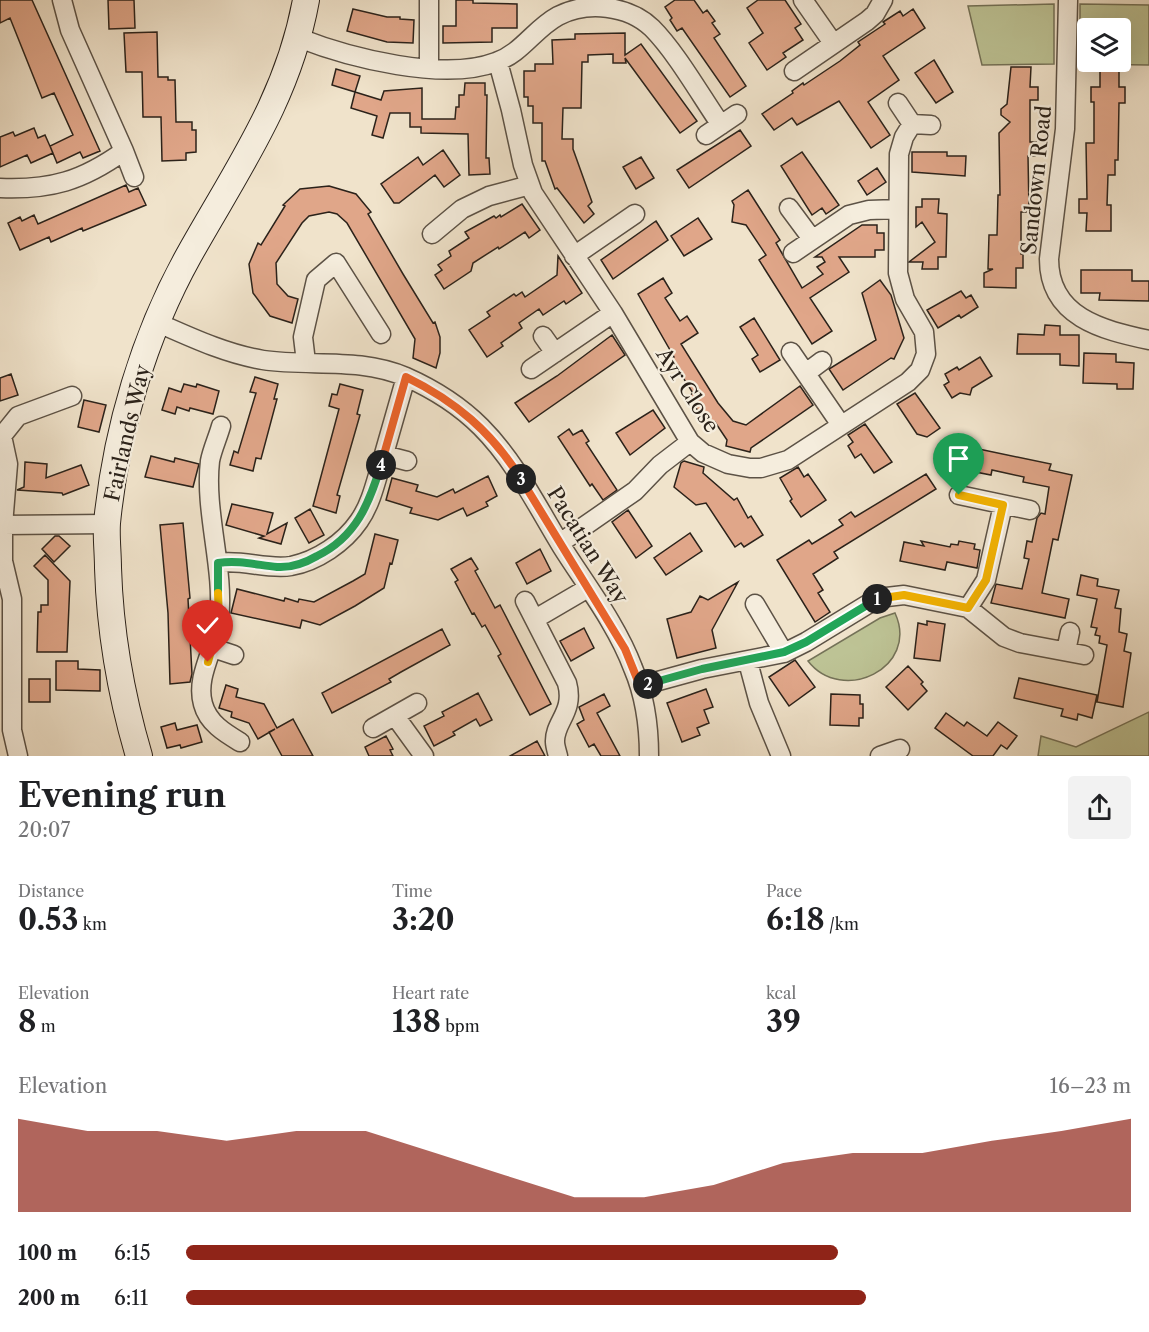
<!DOCTYPE html>
<html lang="en">
<head>
<meta charset="utf-8">
<style>
	body { margin:0; font-family:"Libre Caslon Text",serif; background:#f2f2f2; color:#202124; height:100vh; display:flex; flex-direction:column; font-size:22px; white-space:nowrap }
	* { box-sizing:border-box; margin:0 }
	p { font-size:20px; color:#757577 }
	.icon { flex:none; width:33px; height:33px; fill:none; stroke:currentColor; stroke-width:2; stroke-linecap:round; stroke-linejoin:round }
	.map { position:relative; height:756px; overflow:hidden }
	.side { display:flex; flex-direction:column; background:#fff; flex:1 }
	.side>* { flex:none }
	.fabs { position:absolute; left:1077px; top:18px; display:grid; gap:12px }
	.fabs a { display:grid; place-items:center; width:54px; height:54px; border-radius:6px; background:#fff; box-shadow:0 6px 24px #0002; font-size:30px }
	.pin { position:absolute; display:grid; place-items:center; width:51px; height:51px; color:#fff; margin:-62px -26px; border-radius:50% 50% 50% 0; rotate:-45deg; box-shadow:0 0 6px #0007 }
	.pin .icon { rotate:45deg }
	.km { position:absolute; width:30px; height:30px; margin:-15px; border-radius:50%; background:#222; color:#fff; font-size:16px; line-height:30px; text-align:center }
	.round { display:grid; place-items:center; flex:none; width:63px; height:63px; border-radius:6px; background:#f2f2f2 }
	.head { display:flex; align-items:center; justify-content:space-between; height:102px; padding:0 18px }
	h1 { font-size:33px; font-weight:700; line-height:45px }
	.metrics { display:grid; grid-template-columns:repeat(3,1fr); gap:9px; height:102px; padding:6px 18px }
	.metrics div { display:grid; align-content:center }
	.metrics b { font-size:30px; font-weight:700 }
	.metrics small { font-size:16px; font-weight:400 }
	.metrics p { font-size:16px }
	.chart { height:168px; padding:12px 18px }
	.chart p { display:flex; justify-content:space-between }
	.chart svg { width:100%; height:108px; margin-top:6px; fill:#8f2418; opacity:.7 }
	ul { padding:0 18px; list-style:none; font-size:20px }
	li { display:grid; grid-template-columns:96px 72px 1fr; align-items:center; height:45px }
	li i { height:15px; border-radius:8px; background:#8f2418 }
	.map>svg:first-child { display:block }
</style>
</head>
<body>
<div class="map">
<svg width="1149" height="756" viewBox="0 0 1149 756">
	<rect width="100%" height="100%" fill="#f0e3cb"/>
	<filter id="stains"><feTurbulence type="fractalNoise" baseFrequency=".00333" numOctaves="4"/><feColorMatrix values="0 0 0 0 .2 0 0 0 0 .09 0 0 0 0 .02 0 0 0 .5 -.17"/></filter>
	<radialGradient id="worn" r=".72"><stop offset=".6" stop-color="#630" stop-opacity="0"/><stop offset="1" stop-color="#630" stop-opacity=".3"/></radialGradient>
	<!-- green -->
	<path fill="#bdc395" stroke="#747258" stroke-width="1.5" fill-rule="evenodd" d="M1054,4V64L982,65L968,6Z
		M1080,4L1149,5V65L1080,64ZM1088,28H1120V62H1088Z
		M895,613C920,668 842,705 808,661L880,618Z
		M1149,712V756H1038L1041,736L1076,747Z"/>
	<!-- building -->
	<path fill="#e0a689" stroke="#2b221a" stroke-width="1.5" d="M0,0H32L100,151L83,158L80,152L57,163L50,146L73,135L54,93L42,98L10,18L0,23Z
		M108,0H134L135,28L109,29Z
		M456,0H473V3L517,4V28H492V42L443,43V26H456Z
		M675,0H694L703,13L707,10L715,21L712,23L720,34L714,38L746,86L730,97L682,28L677,31L670,20L672,18L665,7Z
		M758,0H785L801,24L795,28L803,40L783,53L786,57L767,70L749,43L763,33L747,8Z
		M353,9L387,17H400V19L414,20L413,43L387,42L347,31Z
		M913,9L925,28L883,56L899,80L868,102L890,135L871,148L839,101L797,125L792,118L774,130L762,114L793,93L792,91L803,83L804,85L840,61L860,45L858,42L885,24L883,22L900,11L903,16Z
		M157,32L158,77H168V80H175L176,122H192V130H196V152L186,153V160L162,161L161,117H143L142,72H126L124,33Z
		M625,33V55L641,44L697,121L680,133L625,58L626,63H613V54L588,55V62H582L581,108H563L562,139H573V149L592,202L588,206L594,214L584,223L557,188L555,189L545,161H542V123H533V106H528V97H524V71H535V64H553L552,40L575,39V34Z
		M934,60L953,92L936,103L915,73Z
		M1011,67H1031L1030,87H1038V100H1030V142H1036L1035,156H1028L1029,212H1021V254H1023V268H1016V288L984,287V273L993,269H988L989,235H997L998,195H1000L999,133L1010,122L1001,115V109L1007,104Z
		M336,69L360,76L355,92L332,85Z
		M1100,69H1119V87H1125V103H1119L1118,160H1115V175H1108L1107,205H1111V231H1086L1087,213H1079V199H1087L1086,143H1094V102H1091V87H1100Z
		M465,83H485V95H487L486,158H489L490,174L469,175L468,134L421,133V127H410V113H390L383,138L372,135L377,116L351,108L355,92L381,100L384,91L422,88V119H455L456,107H459V95H464Z
		M34,128L38,138L45,135L53,153L31,163L27,155L0,167V137L13,132L15,136Z
		M740,130L751,146L689,188L677,170Z
		M443,150L460,175L444,187L435,175L399,203H394L381,184L418,157L423,165Z
		M802,152L839,205L826,214L822,208L812,215L781,166Z
		M912,152H947V156H966L965,176L912,172Z
		M641,157L654,178L636,189L623,167Z
		M877,168L886,182L867,195L858,181Z
		M126,185L129,192L138,188L146,205L83,231L82,228L51,242L49,237L20,250L8,223L20,217L22,221L34,215L38,224Z
		M329,186L356,194L371,212L368,214L403,274L433,323L435,322L440,337V353L436,368L413,358L415,339L347,223L337,214L329,212L309,216L302,223L276,263L277,284L288,296L298,299L292,323L270,316L253,293L249,264L258,243L261,245L285,206L283,205L300,189Z
		M748,190L780,240L776,243L802,288L823,274L817,267L825,262L822,257H815L862,225H877V233H884V250H875V257H839L849,272L810,298L832,331L812,344L759,260L766,255L746,225L732,222L734,205L732,201Z
		M922,199H939L938,213L947,214L946,257H938V269H922L923,262H909L935,242L922,222L916,227V207H922Z
		M522,204L540,230L529,238L525,232L499,249L498,247L473,263L471,271L444,289L435,275L442,270L438,265L451,256L449,251L469,238L465,232L494,216L496,218L500,215L501,217Z
		M698,218L712,239L684,256L671,236Z
		M656,221L668,240L613,279L601,260Z
		M558,256L582,293L566,304L564,301L543,315L539,309L519,323L522,328L501,343L503,346L487,357L469,330L490,316L487,312L514,294L516,296L522,292L525,297L557,275Z
		M1081,270H1132V281H1149V301L1099,300L1100,293H1081Z
		M663,278L672,293L665,298L680,321L687,316L698,333L681,344L718,403L733,421L746,425L800,386L813,405L751,448L750,452L726,446L727,440L715,422L709,426L688,397L693,393L671,359L674,357L638,294Z
		M880,280L891,295L904,338L894,359L891,358L843,390L829,369L876,340L862,293Z
		M961,291L966,298L971,295L978,307L961,318L959,315L938,328L927,310Z
		M754,318L780,360L760,372L752,359L758,355L740,327Z
		M1045,325L1060,326V335H1079V366L1060,365V354H1017L1018,334L1044,335Z
		M612,335L625,355L529,422L515,403L557,376Z
		M1084,353L1116,354V362L1134,363L1133,389H1117V384L1083,383Z
		M980,357L992,376L972,388L970,395L960,393L952,398L944,385L949,382L945,374L957,367L959,370Z
		M11,374L18,395L0,401V378Z
		M255,377L278,384L274,399H277L261,459L256,458L253,471L230,465L234,451L238,453L256,393L250,392Z
		M184,384L196,387L197,384L219,391L213,414L190,408L189,411L177,407L175,414L162,410L169,388L181,392Z
		M340,384L363,390L357,414L360,415L337,495L340,496L336,513L313,506L339,409L329,406L332,394L337,395Z
		M915,393L940,428L927,437L917,434L897,404Z
		M84,400L106,405L99,432L78,427Z
		M653,410L665,428L630,455L616,433Z
		M865,424L892,462L874,473L861,454L855,458L848,446L853,442L848,435Z
		M569,429L573,435L582,430L589,441L586,443L617,490L603,500L592,484L590,486L558,437Z
		M974,448L1051,464L1049,470L1072,475L1058,540L1053,539L1042,593L1069,599L1065,618L991,603L996,584L1022,589L1029,559L1024,558L1027,541L1032,542L1037,518L1041,513L1045,514L1049,487L1023,482L1024,477L992,470L991,475L950,467L954,451L972,455Z
		M151,456L174,462L175,458L199,464L193,487L145,477Z
		M684,461L704,467L703,473L734,500L737,498L748,518L751,516L763,535L744,547L741,543L735,547L706,503L696,505L674,487L681,463Z
		M25,462L47,464L46,478L81,465L89,485L63,495L62,493L17,490L24,487Z
		M798,467L804,477L808,474L826,500L801,517L790,501L792,499L780,478Z
		M926,474L936,489L834,552L838,558L813,574L823,590L818,593L830,612L815,622L777,560L809,540L812,544L843,525L839,520L851,512L855,517Z
		M488,476L497,496L486,502L488,506L467,516L463,508L438,520L410,513L412,508L386,500L392,478L418,485L416,491L437,497L453,489L455,493Z
		M232,504L273,513L267,534L287,523L281,544L259,538L264,536L226,525Z
		M310,509L324,535L309,543L295,518Z
		M628,510L652,546L636,558L612,522Z
		M183,523L190,598L188,599L192,674L190,682L170,684L168,613L160,525Z
		M690,533L702,551L666,575L654,558Z
		M375,534L398,540L392,564L390,563L384,588L355,606L320,625L302,620L300,628L231,613L237,589L284,601L285,598L298,602L299,599L314,602L353,581L365,574Z
		M55,536H59L70,546L54,562L42,549Z
		M921,541L950,547L951,544L958,545L959,541L975,544L974,549L980,550L977,568L947,562L945,570L900,561L904,542L924,546Z
		M540,549L551,571L527,584L516,563Z
		M45,555L70,581L67,652H37L38,612H41V605H48V580L34,566Z
		M471,558L478,569L475,571L487,593L495,608L500,605L551,704L530,715L498,656L501,654L485,625L482,627L474,613L472,614L455,582L458,580L451,569Z
		M1081,575L1098,579L1097,586L1119,590L1115,608L1121,609L1119,632L1127,634L1124,651L1131,653L1123,707L1097,702L1107,645L1099,643L1100,636L1095,635L1097,628L1091,627L1097,599L1077,595Z
		M738,582L712,630L716,648L677,658L667,619L691,612L700,596L708,600Z
		M927,621L945,624L940,661L914,658L918,623L927,625Z
		M584,628L594,648L571,661L560,641Z
		M442,629L450,645L401,672L389,679L391,682L332,713L322,693Z
		M795,660L815,687L789,706L769,677Z
		M56,661H78V669L100,670V691L56,690Z
		M908,666L923,682L921,684L927,691L908,710L886,687Z
		M1019,678L1097,695L1092,718L1078,714L1077,720L1061,716L1063,709L1014,698Z
		M29,679H50V702H29Z
		M226,685L238,689L236,697L264,704L277,728L293,719L313,756H282L269,732L275,729L258,739L249,723L231,717L232,712L219,708Z
		M706,689L713,707L704,710L709,723L697,728L700,735L682,742L667,703Z
		M478,693L492,720L480,726L476,719L453,732L455,735L434,746L424,726L444,716L442,712Z
		M604,694L610,706L597,713L620,756H601L594,744L589,747L577,724L584,720L579,707Z
		M831,694L860,695V704H863V718H859V726L830,725Z
		M946,713L964,726L967,722L987,736L998,722L1017,736L1007,749L1001,745L993,756H973L935,728Z
		M175,723L177,730L197,725L202,742L181,748L180,745L167,748L161,727Z
		M386,736L393,749L390,750L393,756H369L365,747Z
		M537,741L545,756H510Z"/>
	<g fill="none" stroke-linecap="round" stroke-linejoin="round">
		<!-- street casing -->
		<g stroke="#5c5246" stroke-width="21">
			<path id="street" d="M803,0L833,43
				M1068,0L1065,129L1049,259C1049,317 1102,330 1149,340
				M299,38C350,58 444,82 496,62C522,53 534,29 558,16C587,1 628,5 652,28C676,52 701,96 721,125
				M498,62L511,110L523,165L533,193L613,313L690,442L703,453L728,464L750,468H761L788,460L908,382L920,370L926,354L924,332L905,299L898,273L899,154L904,137L912,124
				M429,68V0
				M794,71L867,21L875,14L883,0
				M898,103L912,124L931,125
				M706,135L737,114
				M124,151L134,177
				M0,188C51,190 82,181 124,151L70,30L62,0
				M789,208L812,239
				M432,234L462,209L489,196L530,185
				M793,253L849,215L869,210L898,209
				M574,256L635,214
				M156,322C190,337 226,354 263,360C311,367 359,357 406,377C433,389 460,406 481,427C515,461 537,506 562,547C586,585 617,625 633,668C645,696 649,725 649,756
				M543,336L555,353
				M791,352L841,425
				M306,362L303,337L316,280L336,263L381,334
				M531,369L613,313
				M806,373L822,361
				M221,426C218,437 212,450 210,461C204,512 225,569 219,620C216,648 195,676 203,704C208,723 225,733 240,742
				M384,455L407,461
				M959,495L1030,510
				M3,525L8,464L2,436L18,416L72,396
				M560,543L635,491L660,465L690,442
				M218,563C242,559 267,570 291,566C317,561 344,543 359,521C371,504 376,481 382,461C390,433 398,405 406,377
				M525,601L567,683C575,712 554,722 555,742C555,746 557,752 558,756
				M755,604L784,653
				M968,608L986,580L1003,505
				M535,619L588,588
				M213,648L234,655
				M1066,651L1070,632
				M748,662L759,703L781,756
				M640,686L702,669L784,653L806,642L878,598L904,595L968,608L1004,637L1020,643L1084,655
				M395,716L424,756
				M373,728L417,703
				M18,756L12,730V599L3,561V525L107,524
				M880,756L900,749"/>
		</g>
		<!-- secondary casing -->
		<g stroke="#2b221a" stroke-width="28">
			<path id="secondary" d="M139,756C121,695 110,632 108,568C108,553 106,537 107,523C116,430 144,336 189,255C237,169 288,99 306,0"/>
		</g>
		<!-- street -->
		<use href="#street" stroke="#f5eddd" stroke-width="18"/>
		<!-- secondary -->
		<use href="#secondary" stroke="#f5eddd" stroke-width="26"/>
	</g>
	<g fill="none" stroke-linecap="round" stroke-linejoin="round">
		<!-- split-1 casing -->
		<g stroke="#fff" stroke-width="12">
			<path id="split-1" d="M877,599L904,595L968,608L986,580L1003,505L959,495"/>
		</g>
		<!-- split-2 casing -->
		<g stroke="#fff" stroke-width="12">
			<path id="split-2" d="M648,684L702,669L784,652L806,642L877,599"/>
		</g>
		<!-- split-3 casing -->
		<g stroke="#fff" stroke-width="12">
			<path id="split-3" d="M521,479L625,649L640,686L648,684"/>
		</g>
		<!-- split-4 casing -->
		<g stroke="#fff" stroke-width="12">
			<path id="split-4" d="M381,465L406,377C455,401 492,432 521,479"/>
		</g>
		<!-- split-5 casing -->
		<g stroke="#fff" stroke-width="12">
			<path id="split-5" d="M218,593V563C239,560 257,565 277,567C292,568 305,563 317,556C356,537 369,504 381,465"/>
		</g>
		<!-- split-6 casing -->
		<g stroke="#fff" stroke-width="12">
			<path id="split-6" d="M208,662L219,620L218,593"/>
		</g>
		<!-- split-1 -->
		<use href="#split-1" stroke="#f5b400" stroke-width="8"/>
		<!-- split-2 -->
		<use href="#split-2" stroke="#22a559" stroke-width="8"/>
		<!-- split-3 -->
		<use href="#split-3" stroke="#f0652b" stroke-width="8"/>
		<!-- split-4 -->
		<use href="#split-4" stroke="#f0652b" stroke-width="8"/>
		<!-- split-5 -->
		<use href="#split-5" stroke="#22a559" stroke-width="8"/>
		<!-- split-6 -->
		<use href="#split-6" stroke="#f5b400" stroke-width="8"/>
	</g>
	<g text-anchor="middle" dominant-baseline="central" stroke-width="4.5" stroke-linejoin="round" paint-order="stroke">
		<!-- street labels -->
		<g font-size="21" fill="#2b221a" stroke="#f5eddd">
			<text transform="translate(1036 180) rotate(-84)">Sandown Road</text>
			<text transform="translate(688 390) rotate(57)">Ayr Close</text>
			<text transform="translate(127 433) rotate(-77)">Fairlands Way</text>
			<text transform="translate(588 545) rotate(58)">Pacatian Way</text>
		</g>
	</g>
	<rect width="100%" height="100%" filter="url(#stains)"/>
	<rect width="100%" height="100%" fill="url(#worn)"/>
</svg>
<div class="fabs">
<a><svg class="icon" aria-label="layers" viewBox="0 0 24 24"><path d="M12 4l9 5-9 5-9-5zM3 14l9 5 9-5"/></svg></a>
</div>
<div class="pin" style="left:959px;top:495px;background:#1e9e55"><svg class="icon" aria-label="arrive" viewBox="0 0 24 24"><path d="M6 21V4h12l-3 4 3 4H6"/></svg></div>
<div class="pin" style="left:208px;top:662px;background:#d93025"><svg class="icon" aria-label="check" viewBox="0 0 24 24"><path d="M5 12l5 5 9-10"/></svg></div>
<b class="km" style="left:877px;top:599px">1</b>
<b class="km" style="left:648px;top:684px">2</b>
<b class="km" style="left:521px;top:479px">3</b>
<b class="km" style="left:381px;top:465px">4</b>
</div>
<section class="side">
<div class="head"><div><h1>Evening run</h1><p>20:07</p></div><a class="round"><svg class="icon" aria-label="share" viewBox="0 0 24 24"><path d="M12 15V3M7 8l5-5 5 5M5 13v7h14v-7"/></svg></a></div>
<div class="metrics">
<div><p>Distance</p><b>0.53<small> km</small></b></div>
<div><p>Time</p><b>3:20</b></div>
<div><p>Pace</p><b>6:18<small> /km</small></b></div>
</div>
<div class="metrics">
<div><p>Elevation</p><b>8<small> m</small></b></div>
<div><p>Heart rate</p><b>138<small> bpm</small></b></div>
<div><p>kcal</p><b>39</b></div>
</div>
<div class="chart"><p><span>Elevation</span>16–23 m</p>
<svg viewBox="0 0 160 44" preserveAspectRatio="none"><path d="M0 44V6L10 11L20 11L30 15L40 11L50 11L60 20L70 29L80 38L90 38L100 33L110 24L120 20L130 20L140 15L150 11L160 6V44z"/></svg>
</div>
<ul>
<li><b>100 m</b>6:15<i style="width:69%"></i></li>
<li><b>200 m</b>6:11<i style="width:72%"></i></li>
</ul>
</section>
</body>
</html>
